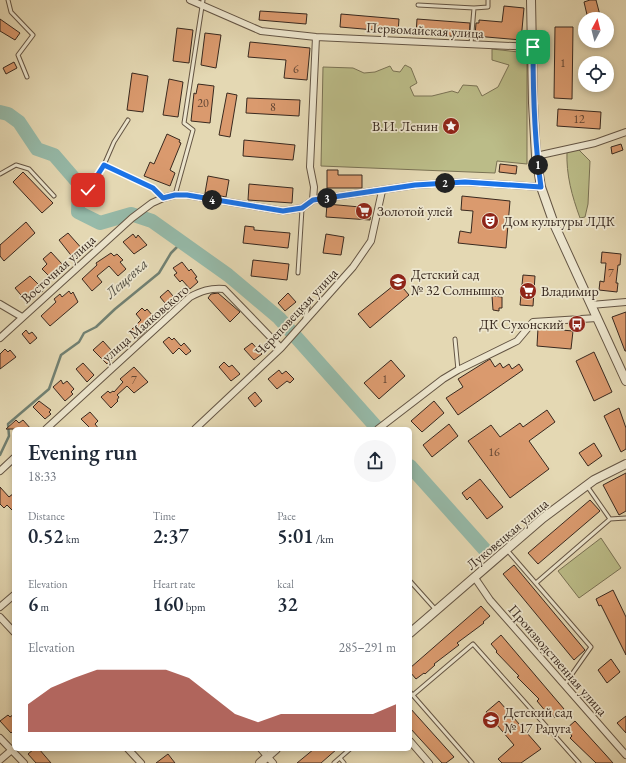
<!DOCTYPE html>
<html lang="en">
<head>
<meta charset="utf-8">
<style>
	body { margin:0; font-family:"EB Garamond",serif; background:#f6f6f7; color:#1f2937; height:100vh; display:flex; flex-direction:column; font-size:15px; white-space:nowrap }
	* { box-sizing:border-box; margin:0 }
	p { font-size:13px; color:#747a83 }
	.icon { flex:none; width:22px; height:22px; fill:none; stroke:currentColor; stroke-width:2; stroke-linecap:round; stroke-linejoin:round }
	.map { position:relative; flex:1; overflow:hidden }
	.panel { position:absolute; left:12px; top:427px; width:400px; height:324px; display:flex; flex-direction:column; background:#fff; border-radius:6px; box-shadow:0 2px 6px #0003 }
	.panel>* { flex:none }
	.needle { width:26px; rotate:7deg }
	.buttons { position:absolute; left:578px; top:12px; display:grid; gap:8px }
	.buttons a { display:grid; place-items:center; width:36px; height:36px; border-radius:50%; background:#fff; box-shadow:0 2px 6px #0003; font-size:20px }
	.pin { position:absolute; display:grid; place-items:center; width:34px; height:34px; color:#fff; margin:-17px; border-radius:8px; box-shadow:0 2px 6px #0006 }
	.km { position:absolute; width:20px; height:20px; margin:-10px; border-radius:50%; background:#222; color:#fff; font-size:11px; line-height:20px; text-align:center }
	.round { display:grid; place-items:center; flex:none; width:42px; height:42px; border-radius:21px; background:#f6f6f7 }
	.head { display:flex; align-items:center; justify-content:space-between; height:68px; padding:0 16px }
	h1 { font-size:22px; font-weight:600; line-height:30px }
	.metrics { display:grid; grid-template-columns:repeat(3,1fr); gap:6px; height:68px; padding:4px 16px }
	.metrics div { display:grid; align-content:center }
	.metrics b { font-size:20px; font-weight:600 }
	.metrics small { font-size:11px; font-weight:400 }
	.metrics p { font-size:11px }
	.chart { height:112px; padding:8px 16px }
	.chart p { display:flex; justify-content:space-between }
	.chart svg { width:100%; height:72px; margin-top:4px; fill:#8f2418; opacity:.7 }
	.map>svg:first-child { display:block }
</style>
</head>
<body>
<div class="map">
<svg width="626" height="763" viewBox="0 0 626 763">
	<rect width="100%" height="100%" fill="#e4d8b3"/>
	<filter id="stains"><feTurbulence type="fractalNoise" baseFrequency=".005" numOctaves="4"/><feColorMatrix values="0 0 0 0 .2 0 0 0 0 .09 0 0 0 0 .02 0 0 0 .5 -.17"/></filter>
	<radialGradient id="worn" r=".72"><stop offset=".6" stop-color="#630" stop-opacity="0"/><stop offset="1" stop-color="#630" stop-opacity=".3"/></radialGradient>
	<!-- green -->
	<path fill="#bbbc88" stroke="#7a7254" d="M492,49L527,53V164L497,161L495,173L321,166L323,67L353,68L364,73L375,72L390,66L393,71L400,72L405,65L411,68L417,83L410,87L414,96H432L452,91L458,93L463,85L477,86L482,96L498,87L509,65L492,60Z
		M578,149L590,161L588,204L585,217L580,218C572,196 566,175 567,151Z
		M601,538L621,568L579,598L558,571Z"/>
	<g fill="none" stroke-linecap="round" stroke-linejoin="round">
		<!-- stream -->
		<path stroke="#718072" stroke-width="2.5" d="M0,455L9,436L8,424L49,389L61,355L79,342L84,333L96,327L115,309L159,273L171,253L182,242"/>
		<!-- river -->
		<path stroke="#96baa9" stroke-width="14" d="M0,112L8,114L19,122L37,149L54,155L79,184L78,212L100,223L131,214L152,221L228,275L279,318L378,429
			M410,466L486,551"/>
	</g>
	<!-- building -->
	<path fill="#da9a6e" stroke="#39291f" d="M590,0H596L601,19H588L584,2Z
		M504,6L524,8L521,40L475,36L476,23H479V20L502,22Z
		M260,11L307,14L306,24L259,20Z
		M341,14L399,19L398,32L340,27Z
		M0,19L20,33L15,40L0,31Z
		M417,19L470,23L469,36L467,37L416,34Z
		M555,27H573L572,99L554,98Z
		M177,28L193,30L189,63L173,61Z
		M205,33L221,35L216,68L201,65Z
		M250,42L310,48L307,80L284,78L286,60L248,57Z
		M14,62L17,68L6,74L3,68Z
		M132,73L148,76L143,112L127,110Z
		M169,79L183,82L178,117L163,115Z
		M198,84L214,86L210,123L191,121L194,93L196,94Z
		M227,93L237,95L230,137L219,135Z
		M247,98L300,100L299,116L246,113Z
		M558,109L601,112L600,129L557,126Z
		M167,134L180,140L179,142L181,143L170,170L175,173L170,186L144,176L150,162L154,164Z
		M244,140L295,145L293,160L243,156Z
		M621,144L623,150L612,154L611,147Z
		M500,164L517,166L516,174L499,172Z
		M327,170H338V175H362V188H327Z
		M23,172L53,203L42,213L13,182Z
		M208,176L229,180L226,197L205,193Z
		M249,184L293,188L292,203L248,200Z
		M462,196L510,201L506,248L458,243L460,231L471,233L473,211L461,210Z
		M327,204L371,208L370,220L326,217Z
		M26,222L35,233L4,261L0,256V245Z
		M245,226L254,227V230L290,233L288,248L243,243Z
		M68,233L84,251L74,259L59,240Z
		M133,234L136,238L138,235L147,245L134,254L123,242Z
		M326,234L344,237L341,255L323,253Z
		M51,252L62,264L55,270L58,273L51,278L42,269L47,264L43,259Z
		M602,252L621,254L620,265H618L616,283H618L617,292L599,290L600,281L604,282L606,263H601Z
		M111,253L114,256L117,254L123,260L120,262L126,269L118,276L109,266L97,276L102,282L92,291L82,279L97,265L96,263Z
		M253,260L289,264L287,280L251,276Z
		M182,262L189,271L191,269L197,277L195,278L198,282L190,289L182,280L180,282L174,275L177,273L173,268Z
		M523,275L535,276L533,306L520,305Z
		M30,276L44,290L39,294L37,292L26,301L15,288Z
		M398,282L409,295L370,328L358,314Z
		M168,290L178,302L170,309L160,297Z
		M69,291L71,294L73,292L78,302L50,326L41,316L56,302L54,299L60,294L62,297Z
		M218,293L240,312L230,322L208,298L211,294Z
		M288,293L296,302L285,311L278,303Z
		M492,296L502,297V308H499V311L493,310Z
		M142,308L145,311L147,309L153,316L151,318L152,319L144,327L147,330L137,339L130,331L141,320L136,314Z
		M626,312V351H625L612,317Z
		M538,328L573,331L571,349L537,346Z
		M26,330L29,334L32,332L37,338L30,344L22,334Z
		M169,337L172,340L174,338L181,346L184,343L191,351L186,355L179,348L173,354L163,342Z
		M103,341L112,351L109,354L114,358L107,364L93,350Z
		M252,343L262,354L254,360L244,349Z
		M5,349L8,352L10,350L16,357L0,369V354Z
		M594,352L612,392L594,401L576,361Z
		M490,359L495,367L500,363L503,368L509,364L512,369L519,364L523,370L458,415L446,398L463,387L458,379Z
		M391,360L405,376L379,399L364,383Z
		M224,362L229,367L232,365L240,374L231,381L219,367Z
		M83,363L94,375L87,382L76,369Z
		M134,367L148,382L134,393L127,386L117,395L119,397L117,400L118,401L111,408L101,397L108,391L110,393L113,391L114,392L123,382L120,379Z
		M279,370L282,374L286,371L294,379L290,383L287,381L277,389L268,379Z
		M61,380L63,384L67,381L74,389L71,392L73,394L65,401L53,387Z
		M255,392L262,401L255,407L248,398Z
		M39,401L51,410L49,412L51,414L45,419L33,407Z
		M434,401L444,413L422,432L411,421Z
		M619,408L626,428V449L621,452L604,416Z
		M547,410L555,422L529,441L549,469L510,498L468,441L491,425L500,437L520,423L523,427Z
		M90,412L98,421L95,424L99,429H91L81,419Z
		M16,420L19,423L23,420L31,429H6Z
		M449,424L458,436L432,457L423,445Z
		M594,443L602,456L588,466L579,453Z
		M626,473V511L619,515L603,485Z
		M480,479L503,507L487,519L470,497L467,500L462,493Z
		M0,487L9,497L14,493V512L7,505L4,508L0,504Z
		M590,500L600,511L538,564L528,553Z
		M514,565L585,650L574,660L503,574Z
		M613,590L626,617V655L601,605L599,606L596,599Z
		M481,606L490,616L483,622L484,623L457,643L459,645L434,664L435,665L425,674L424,673L416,679L410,672V668Z
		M501,635L564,709L555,718L549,711L547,713L537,701L539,699L517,677L519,676L496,652L497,651L491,644Z
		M611,659L620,672L607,683L598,670Z
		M499,701L541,749L521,763H502L498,759L514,745L486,712Z
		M410,708L454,757L446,763H442L410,728Z
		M14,714V730L11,733L0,721L8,715L10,717Z
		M626,716V733L617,723Z
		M575,721L605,754L613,763H596L570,738L572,736L566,729Z
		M34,749H39L51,763H36L28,754Z
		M314,749H337L321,763H297Z
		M168,754L175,763H156Z"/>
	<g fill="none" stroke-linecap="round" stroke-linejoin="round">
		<!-- service casing -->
		<g stroke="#645544" stroke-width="5">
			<path id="service" d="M8,0L11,12L33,35L18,55L27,77
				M418,5L474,8L471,44
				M474,8L488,7V0
				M128,120L114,142L104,165L153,188L163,198
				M0,174L16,165L29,169L54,196
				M88,190L104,165
				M175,195L193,130L184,123L203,0
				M298,273L302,209
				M305,318L310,300
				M455,339L458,370
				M610,519L626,518
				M507,550L591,647L565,684
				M410,581L436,610
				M536,583L610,519L587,486
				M410,692L472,763
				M413,695L473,644L579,763
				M340,758L344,763
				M334,763L350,749"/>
		</g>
		<!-- minor casing -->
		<g stroke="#645544" stroke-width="8">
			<path id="minor" d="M190,0L261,31L316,37L533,47
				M536,156L595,143L626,132
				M313,200L314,187L310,167L316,37
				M0,304L22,317
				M591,305L626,302
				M0,338L132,218L152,203L163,198L175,195H187L283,211L302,208L313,200L415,185L465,182L541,187
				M46,429L190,297C201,291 210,288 224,289L281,348
				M195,429L281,348L353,267L371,241L382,191
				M378,429L443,379L458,370L517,341L533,322L597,318
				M0,471L14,458
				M475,578L490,600L626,755
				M0,607L14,595
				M0,617L14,632
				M0,738L24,763
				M410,741L429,763
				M128,749L141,763
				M261,749L273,763
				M0,760L14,748"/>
		</g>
		<!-- tertiary casing -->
		<g stroke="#645544" stroke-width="10">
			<path id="tertiary" d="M531,0L533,103L536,156L541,187L554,224L626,381
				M410,633L543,518L594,480L626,464
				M260,763L276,749"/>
		</g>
		<!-- service -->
		<use href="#service" stroke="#ede6ce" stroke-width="3"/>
		<!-- minor -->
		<use href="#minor" stroke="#ede6ce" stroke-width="6"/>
		<!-- tertiary -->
		<use href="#tertiary" stroke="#ede6ce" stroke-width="8"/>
	</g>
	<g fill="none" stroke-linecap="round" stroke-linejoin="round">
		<!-- route casing -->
		<g stroke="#fff" stroke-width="8">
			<path id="route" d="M88,190L104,165L153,188L163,198L175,195H187L283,211L302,208L313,200L415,185L465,182L541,187C534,140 533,94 533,47"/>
		</g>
		<!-- route -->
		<use href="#route" stroke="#1a73e8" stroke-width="5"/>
	</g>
	<!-- icons -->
	<defs>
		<g id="sight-disc" transform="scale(0.9)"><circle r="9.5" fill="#8f2418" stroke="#ede6ce"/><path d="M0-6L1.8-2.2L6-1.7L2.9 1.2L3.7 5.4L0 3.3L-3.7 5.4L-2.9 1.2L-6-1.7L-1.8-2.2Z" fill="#fff"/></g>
		<g id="supermarket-disc" transform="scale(0.9)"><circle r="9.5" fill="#8f2418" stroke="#ede6ce"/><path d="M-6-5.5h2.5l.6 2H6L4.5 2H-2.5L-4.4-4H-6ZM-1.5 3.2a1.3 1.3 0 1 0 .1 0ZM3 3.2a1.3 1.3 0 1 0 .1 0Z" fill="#fff"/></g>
		<g id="theatre-disc" transform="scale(0.9)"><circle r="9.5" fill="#8f2418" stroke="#ede6ce"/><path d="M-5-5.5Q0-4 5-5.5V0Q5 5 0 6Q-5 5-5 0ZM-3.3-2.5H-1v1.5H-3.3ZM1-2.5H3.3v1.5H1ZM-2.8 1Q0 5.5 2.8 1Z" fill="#fff"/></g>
		<g id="school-disc" transform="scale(0.9)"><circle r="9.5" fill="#8f2418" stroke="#ede6ce"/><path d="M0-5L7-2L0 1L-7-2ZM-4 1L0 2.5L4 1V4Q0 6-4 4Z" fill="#fff"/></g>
		<g id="bus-disc" transform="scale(0.9)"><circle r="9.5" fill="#8f2418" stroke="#ede6ce"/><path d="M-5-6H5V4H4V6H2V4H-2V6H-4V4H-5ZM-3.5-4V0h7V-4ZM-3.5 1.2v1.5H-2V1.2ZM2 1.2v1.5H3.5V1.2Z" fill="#fff"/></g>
	</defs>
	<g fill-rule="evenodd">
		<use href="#sight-disc" x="451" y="126"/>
		<use href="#supermarket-disc" x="364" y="211"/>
		<use href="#theatre-disc" x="490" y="221"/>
		<use href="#school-disc" x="398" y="282"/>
		<use href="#supermarket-disc" x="528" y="291"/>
		<use href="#bus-disc" x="577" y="324"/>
		<use href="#school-disc" x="491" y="720"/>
	</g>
	<g text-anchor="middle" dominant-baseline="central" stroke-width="3.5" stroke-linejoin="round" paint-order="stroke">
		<!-- number labels -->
		<g font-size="12" fill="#614533">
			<text x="563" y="63">1</text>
			<text x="296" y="69">6</text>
			<text x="203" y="103">20</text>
			<text x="273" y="107">8</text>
			<text x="579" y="119">12</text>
			<text x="611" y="273">7</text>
			<text x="385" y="379">1</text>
			<text x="134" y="380">7</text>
			<text x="494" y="452">16</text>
		</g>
		<!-- street labels -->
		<g font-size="14" fill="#39291f" stroke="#ede6ce">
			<text transform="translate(425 30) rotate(3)">Первомайская улица</text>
			<text transform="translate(58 269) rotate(-42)">Восточная улица</text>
			<text transform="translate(296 312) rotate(-47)">Череповецкая улица</text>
			<text transform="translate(145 323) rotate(-41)">улица Маяковского</text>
			<text transform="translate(507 534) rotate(-40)">Луковецкая улица</text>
			<text transform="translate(558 660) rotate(49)">Производственная улица</text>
		</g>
		<!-- poi labels -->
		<g font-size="14" fill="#39291f" stroke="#ede6ce" text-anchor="start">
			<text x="438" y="126" text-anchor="end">В.И. Ленин</text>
			<text x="377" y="211">Золотой улей</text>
			<text x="503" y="221">Дом культуры ЛДК</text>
			<text x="411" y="274">Детский сад<tspan x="411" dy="16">№ 32 Солнышко</tspan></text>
			<text x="541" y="291">Владимир</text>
			<text x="564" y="324" text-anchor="end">ДК Сухонский</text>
			<text x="504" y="712">Детский сад<tspan x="504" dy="16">№ 17 Радуга</tspan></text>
		</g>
		<!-- water labels -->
		<g font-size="15" font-style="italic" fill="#504d42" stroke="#ede6ce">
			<text transform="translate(126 278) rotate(-42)">Лещевка</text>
		</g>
	</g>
	<rect width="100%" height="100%" filter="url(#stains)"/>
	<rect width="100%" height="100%" fill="url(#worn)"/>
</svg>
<div class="buttons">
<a><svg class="needle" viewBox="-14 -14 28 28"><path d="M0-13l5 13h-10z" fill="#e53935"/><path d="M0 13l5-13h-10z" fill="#747a83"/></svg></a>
<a><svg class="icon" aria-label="locate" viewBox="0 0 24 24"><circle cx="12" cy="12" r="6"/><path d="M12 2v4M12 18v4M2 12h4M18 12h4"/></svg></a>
</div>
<div class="pin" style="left:533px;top:47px;background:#1e9e55"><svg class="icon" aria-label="arrive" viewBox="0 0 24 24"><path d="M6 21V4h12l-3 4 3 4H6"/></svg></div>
<div class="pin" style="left:88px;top:190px;background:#d93025"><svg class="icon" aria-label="check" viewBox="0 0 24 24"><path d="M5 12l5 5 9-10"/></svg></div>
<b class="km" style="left:538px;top:165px">1</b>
<b class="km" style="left:445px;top:183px">2</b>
<b class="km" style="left:327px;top:198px">3</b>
<b class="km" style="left:212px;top:200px">4</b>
<section class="panel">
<div class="head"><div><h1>Evening run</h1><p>18:33</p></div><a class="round"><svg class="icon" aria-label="share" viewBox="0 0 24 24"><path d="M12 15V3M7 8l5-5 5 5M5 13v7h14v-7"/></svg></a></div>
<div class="metrics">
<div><p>Distance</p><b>0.52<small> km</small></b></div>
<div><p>Time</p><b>2:37</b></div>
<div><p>Pace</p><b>5:01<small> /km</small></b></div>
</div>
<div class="metrics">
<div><p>Elevation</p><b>6<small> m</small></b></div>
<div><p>Heart rate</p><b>160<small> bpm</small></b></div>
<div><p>kcal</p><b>32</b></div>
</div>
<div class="chart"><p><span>Elevation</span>285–291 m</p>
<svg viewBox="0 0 160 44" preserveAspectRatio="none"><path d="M0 44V27L10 17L20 11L30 6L40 6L50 6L60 6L70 11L80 22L90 33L100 38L110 33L120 33L130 33L140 33L150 33L160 27V44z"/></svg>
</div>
</section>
</div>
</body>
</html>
